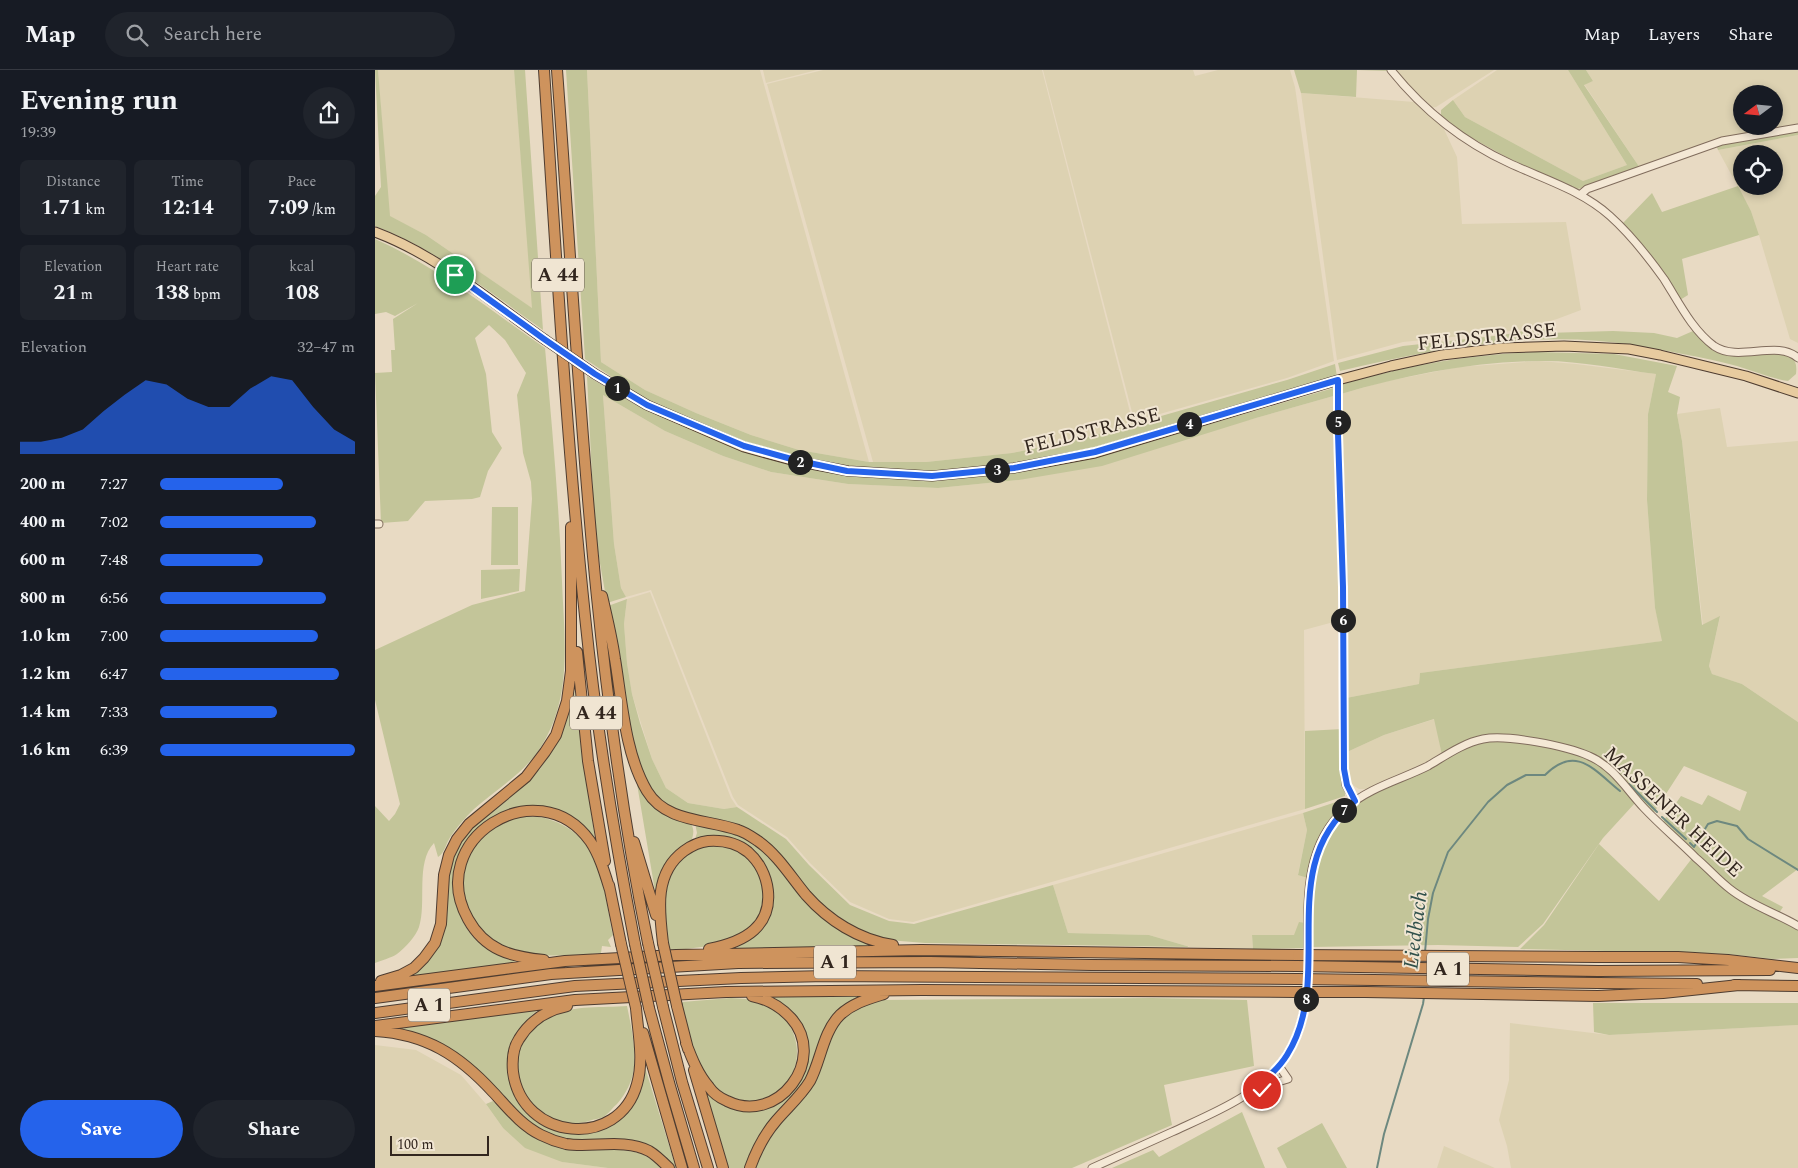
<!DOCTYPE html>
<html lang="en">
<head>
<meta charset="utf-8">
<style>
	body { margin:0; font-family:Spectral,serif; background:#20242c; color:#f1f3f6; height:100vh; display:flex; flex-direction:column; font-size:19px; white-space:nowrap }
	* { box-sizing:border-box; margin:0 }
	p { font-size:16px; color:#9ea1a6 }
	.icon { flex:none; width:28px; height:28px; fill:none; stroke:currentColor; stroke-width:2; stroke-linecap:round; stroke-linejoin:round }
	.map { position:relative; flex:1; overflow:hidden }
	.side { display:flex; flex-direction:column; background:#171b24; width:375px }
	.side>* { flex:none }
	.needle { width:32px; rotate:254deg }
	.buttons { position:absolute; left:1358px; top:15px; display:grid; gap:10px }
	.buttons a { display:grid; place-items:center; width:50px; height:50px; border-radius:50%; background:#171b24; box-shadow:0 2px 8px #0003; font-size:25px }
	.scale { position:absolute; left:15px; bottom:12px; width:99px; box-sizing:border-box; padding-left:5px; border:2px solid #32261e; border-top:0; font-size:14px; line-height:18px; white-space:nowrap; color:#32261e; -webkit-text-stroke:4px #f0e5d2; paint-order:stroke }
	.pin { position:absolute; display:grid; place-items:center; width:42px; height:42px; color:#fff; margin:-21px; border:2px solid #fff; border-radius:50%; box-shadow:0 1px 5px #0007 }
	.km { position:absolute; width:25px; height:25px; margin:-12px; border-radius:50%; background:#222; color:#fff; font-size:14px; line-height:25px; text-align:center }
	.round { display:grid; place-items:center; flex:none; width:52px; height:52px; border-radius:26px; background:#20242c }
	.head { display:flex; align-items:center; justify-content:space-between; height:85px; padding:0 20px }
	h1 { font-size:28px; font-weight:700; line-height:38px }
	.stats { display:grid; grid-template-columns:repeat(3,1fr); gap:8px; height:85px; padding:5px 20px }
	.stats div { display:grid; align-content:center; border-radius:8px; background:#20242c; text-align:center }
	.stats b { font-size:21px; font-weight:700 }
	.stats small { font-size:14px; font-weight:400 }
	.stats p { font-size:14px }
	.chart { height:140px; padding:10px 20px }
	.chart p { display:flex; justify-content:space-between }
	.chart svg { width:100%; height:90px; margin-top:5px; fill:#2563eb; opacity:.7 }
	.primary-button { display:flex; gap:10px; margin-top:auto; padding:10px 20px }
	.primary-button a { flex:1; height:58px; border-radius:30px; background:#2563eb; color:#fff; font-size:20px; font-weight:700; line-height:58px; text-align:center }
	.primary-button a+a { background:#20242c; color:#f1f3f6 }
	ul { padding:0 20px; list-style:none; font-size:16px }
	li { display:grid; grid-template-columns:80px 60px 1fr; align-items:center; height:38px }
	li i { height:12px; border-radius:6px; background:#2563eb }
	header { display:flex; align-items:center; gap:30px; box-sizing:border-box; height:70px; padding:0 25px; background:#171b24; border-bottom:1px solid #363941 }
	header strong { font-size:24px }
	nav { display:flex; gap:28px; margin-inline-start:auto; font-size:18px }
	.search { width:350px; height:45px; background:#20242c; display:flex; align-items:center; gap:12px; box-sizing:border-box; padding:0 18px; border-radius:28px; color:#9ea1a6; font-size:19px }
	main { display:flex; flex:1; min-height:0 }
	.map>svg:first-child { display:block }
</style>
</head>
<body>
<header>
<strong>Map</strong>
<div class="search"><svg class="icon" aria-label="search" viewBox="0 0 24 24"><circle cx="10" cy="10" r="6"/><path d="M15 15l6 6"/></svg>Search here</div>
<nav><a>Map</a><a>Layers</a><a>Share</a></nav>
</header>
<main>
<section class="side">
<div class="head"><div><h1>Evening run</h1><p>19:39</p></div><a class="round"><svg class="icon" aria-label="share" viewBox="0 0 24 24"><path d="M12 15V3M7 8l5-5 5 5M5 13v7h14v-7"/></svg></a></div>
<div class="stats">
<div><p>Distance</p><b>1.71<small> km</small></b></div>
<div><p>Time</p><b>12:14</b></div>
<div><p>Pace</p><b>7:09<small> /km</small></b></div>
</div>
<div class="stats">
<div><p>Elevation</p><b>21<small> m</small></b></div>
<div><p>Heart rate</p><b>138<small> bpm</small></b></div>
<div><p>kcal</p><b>108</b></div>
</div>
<div class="chart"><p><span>Elevation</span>32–47 m</p>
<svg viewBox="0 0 160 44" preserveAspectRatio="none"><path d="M0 44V38L10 38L20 36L30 32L40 23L50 15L60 8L70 10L80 17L90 21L100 21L110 12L120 6L130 8L140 21L150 32L160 38V44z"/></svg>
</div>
<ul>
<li><b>200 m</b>7:27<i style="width:63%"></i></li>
<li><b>400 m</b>7:02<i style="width:80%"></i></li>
<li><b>600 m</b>7:48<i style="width:53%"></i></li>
<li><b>800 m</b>6:56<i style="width:85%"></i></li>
<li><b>1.0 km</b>7:00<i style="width:81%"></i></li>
<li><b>1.2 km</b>6:47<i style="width:92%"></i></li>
<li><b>1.4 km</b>7:33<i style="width:60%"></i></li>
<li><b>1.6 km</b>6:39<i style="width:100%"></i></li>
</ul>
<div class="primary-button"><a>Save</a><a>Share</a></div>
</section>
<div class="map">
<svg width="1423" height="1098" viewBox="0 0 1423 1098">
	<rect width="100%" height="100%" fill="#e8dac3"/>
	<!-- farmland -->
	<path fill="#ddd2b2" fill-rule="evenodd" d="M3,0H139L158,239L51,165L14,146Z
		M212,0H385L494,392L424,380L376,365L321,343L270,320L226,292Z
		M388,0H442L391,13Z
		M448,0H667L755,342L759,350L767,351L713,367L637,383L551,392H498L392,14Z
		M668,0H818L820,6L843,0H915L920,17L959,291L912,308L767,349H760L757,342Z
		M1019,0H1119L1061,37L1055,38L1045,30Z
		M1122,0H1193L1252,95L1208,111L1090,47L1078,30Z
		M1211,0H1423V57L1367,66L1265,98L1209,14L1218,11ZM1366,24H1399V56H1366Z
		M926,23L1039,32L1068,57L1082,87L1087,154L1191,152L1206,240L1182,249L1145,260L1028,272L962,290Z
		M1423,65V273L1415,269L1384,165L1376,141L1343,80ZM1366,84H1399V116H1366Z
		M1164,291L1201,294L1281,304L1273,344L1272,430L1280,538L1288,571L1045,603L1044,614L971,628L966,324L1008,312L1084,297Z
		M228,325L290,361L348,386L396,402L473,414L563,418L644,410L881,348L962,325L966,550L929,560L930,739L538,852L514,849L475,832L435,793L412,767L363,735L358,727L276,520L251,527L246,518L239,474Z
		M1345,338L1352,377L1423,371V652L1367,614L1337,604L1334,596L1345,547L1328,556L1307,371L1302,344Z
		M275,522L356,728L362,737L349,739L313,733L291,718L277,689L257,624L252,593L249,554L252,529Z
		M1060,649L1067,685L1046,696L993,719H984L979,716L973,709L972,682L1009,665Z
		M928,743L932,760L923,804L933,808L930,853L920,865H877L878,879L815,877L774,865L693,863L678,815Z
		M1135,953L1234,965L1423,955V1098H1136L1132,1076L1124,1050L1134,1010Z
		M0,975L41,980L86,1005L111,1034L128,1058L187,1092L233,1098H0Z
		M1069,1076L1120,1098H1062Z"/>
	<!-- green -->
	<path fill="#c3c599" d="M0,0H3L15,146L51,165L157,238L139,0H150L168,260C115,222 62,180 0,156V126L6,117Z
		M191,0H212L226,292L270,320L321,343L376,365L424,380L494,392H551L637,383L713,367L912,310L960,294L962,307L719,377L639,394L553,402L474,396L422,387L369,373L307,348L264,325L210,289Z
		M919,0H1012L1013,1L982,0L981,27L926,23Z
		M1193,0H1211L1218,11L1209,15L1265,98L1203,119L1135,89L1086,62L1070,51L1066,46V40L1078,30L1090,47L1208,111L1252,95Z
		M1423,61V65L1343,80L1341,75Z
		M1363,116L1376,141L1384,165L1307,189L1313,225L1305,230L1281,194L1248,153L1277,123L1287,142Z
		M0,169C61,196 115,240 170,278C177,356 184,434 187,512C189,564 197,620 171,668C155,700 125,716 99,739C90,748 79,760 73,771C70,777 69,783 63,787L59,773C40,793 52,833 44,857C41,866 30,878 22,884C16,888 7,890 0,893V736L14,751L20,744L25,734L0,630V580L97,535L150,521L157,429L156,412L148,383L142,325L151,303L130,270L114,255L100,268L111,304L117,362L127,378L113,401L105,427L97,429L50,431L33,451L6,453L0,303L17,302L16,280H20L18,249L43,233L20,246L11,242L0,244Z
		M1169,257L1171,263L1238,261L1279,263L1302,268L1318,261C1354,299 1369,282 1412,284C1421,289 1422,295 1421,304L1413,311C1395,308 1379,301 1362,296C1328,287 1293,281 1258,275C1162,259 1058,279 965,301L963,293L1028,276L1128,265Z
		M1161,282L1239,284L1302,296L1293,322L1305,327L1302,344L1307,371L1327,555L1345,546L1334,596L1337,604L1367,614L1423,652V799L1387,826L1408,837L1404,843L1375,830L1357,818L1287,753L1306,726L1327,735L1333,725L1365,741L1372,722L1309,696L1278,744L1241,703L1187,674L1123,665H1114L1067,685L1059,649L1009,665L972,682L971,628L1044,614L1045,603L1287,571L1280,538L1272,430L1273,344L1281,304C1242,299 1202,290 1164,291C1097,292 1030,305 966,324L965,315C1033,295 1091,285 1161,282Z
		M212,306L258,333L300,353L365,380L413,393L473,406L560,411L640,402L721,387L962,317V325L881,348L727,396L644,410L563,418L473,414L396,402L348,386L290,361L228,325L239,474L246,518L251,527L232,533L220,465Z
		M117,437H143V495H116Z
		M145,499L144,521L106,529V500Z
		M252,529L249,554L252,593L257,624L265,653L277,689L291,718L313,733L349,739L362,737L411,769L434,795L475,835L514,851L539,854L678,815L693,863L774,865L815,877L550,873L513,870L480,859L452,841L387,770L310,746L289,735L275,721L262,695L233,536Z
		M198,612L220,770C210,764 174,739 165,737C135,732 102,752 88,778C72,807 78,847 101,870C113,881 127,886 141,892L33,907L54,888L78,783L91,761L165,699L180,675Z
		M968,659L970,726L930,739V661Z
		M1123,670C1155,674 1195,674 1223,694C1238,704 1249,719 1260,733L1228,768L1168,854L1143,877L1063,875L936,877L939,808L944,786L949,774L964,750L981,733L1093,676L1100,673Z
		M261,708L271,724L315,752C319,758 319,762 317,769L282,821H280Z
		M970,729L972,733C946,759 941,773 933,808L923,805L932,760L928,743Z
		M146,747C154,747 164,746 173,749C228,766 228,817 238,865L233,870L236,877L227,876L226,883C193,886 139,891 112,867C90,849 83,813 93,787C97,777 114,759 124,753C130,750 139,749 146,747Z
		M320,753L363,763L383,774L403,793L430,828L504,877L359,879C380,867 398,851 398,825C397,818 397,812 394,806C389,796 380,787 373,778L320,769L322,763Z
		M346,774L371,784L389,811L388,843L377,858L342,875L295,881L288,848L292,807L305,787L325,776Z
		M1224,774L1284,831L1318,787L1353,820L1423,859V888L1398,889L1353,884L1145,879L1169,855Z
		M924,852L930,853V878L878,879L877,865H919Z
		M491,925L475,933L433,1009L373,1098H353L329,1019L359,1036L401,1032L429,993L423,953L386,926Z
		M356,928C365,929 378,928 386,932C449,958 422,1046 361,1029C357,1027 350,1027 346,1024C341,1020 328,1004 325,998C315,978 310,953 307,932Z
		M777,928L872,930L879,996L789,1015L797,1055L697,1098H381C387,1080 397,1063 410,1048C417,1040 426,1032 433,1023C449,1000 450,968 469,947C478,938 492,935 504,930Z
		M1218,933H1423V955L1234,965L1219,962Z
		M252,936C256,956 261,976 259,997C258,1010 251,1024 242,1034C238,1037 235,1042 231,1045C228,1048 222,1049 217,1050C173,1066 128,1020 146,976C152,962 163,951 177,945C200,935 228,938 252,936Z
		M164,939C97,991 149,1087 227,1058C235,1055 250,1045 254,1037C261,1025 264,1008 269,994L301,1098H299L281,1082L215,1071L190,1070L169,1063L154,1054L94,993L12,958Z
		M118,1031C137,1049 154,1069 180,1076C209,1084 241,1074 269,1085C275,1088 282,1094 288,1098H233L187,1092L150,1078L128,1058L111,1034Z
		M867,1042L890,1098H737L778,1080L784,1087Z
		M947,1053L972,1098H912L902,1078Z"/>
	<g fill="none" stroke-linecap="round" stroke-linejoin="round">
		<!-- stream -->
		<path stroke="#6d887f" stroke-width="2" d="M1254,714L1282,742
			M1287,747L1311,769
			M1315,773L1319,777L1333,754L1342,751L1362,756L1373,769L1423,800
			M1050,882L1053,849L1058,823L1073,782L1113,732L1132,715L1151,705H1170C1201,674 1219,700 1245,721
			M1002,1098L1009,1064L1048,934L1049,927"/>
		<!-- minor casing -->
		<g stroke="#806c5c" stroke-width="9">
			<path id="minor" d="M1016,0C1049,41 1086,71 1134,93C1168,109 1206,120 1235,146C1254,163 1274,188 1289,209C1303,231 1317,260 1339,276C1364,293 1402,269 1423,288
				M1205,125L1212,119L1347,71L1423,58
				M963,310V364L968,517L969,699L971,715L980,731
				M0,454H4
				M880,1018L887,1020L903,1012L913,1009L904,996
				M717,1098C744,1086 770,1074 797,1062C838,1043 886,1025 911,986C961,912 899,802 971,738C995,717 1025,710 1053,696C1070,686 1088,673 1108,669C1131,664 1192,676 1214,686C1238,696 1252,720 1269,738C1286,756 1304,771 1321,788C1333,798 1343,810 1355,819C1375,835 1401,843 1423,856"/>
		</g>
		<!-- major casing -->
		<g stroke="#4e3c30" stroke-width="11">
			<path id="major" d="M0,162C62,185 115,231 169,269
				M220,304L272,335L369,377L420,391L473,401L557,406L639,398L720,383L963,310L1016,296L1067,285L1127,278L1189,276L1254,279L1285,285L1371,306L1423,323"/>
		</g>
		<!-- highway casing -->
		<g stroke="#4e3c30" stroke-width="12">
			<path id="highway" d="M169,0C181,182 191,365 210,546C221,656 239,765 260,874
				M182,0C204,293 214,585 273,873
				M227,526C232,547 237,568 240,589C247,631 250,684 272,721C291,753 333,749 363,760C370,762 377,767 383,771C403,785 416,807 431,825C453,850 484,870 518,875
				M202,582L213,691L230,791
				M259,772L281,845
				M234,815L246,874
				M288,873C284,840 279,803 309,781C316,776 324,772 333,771C348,770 362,773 373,782C395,801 402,839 379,860C367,871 349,876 334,879
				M1223,887H1303L1353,890L1423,898
				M169,890C136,887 110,880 93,849C49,770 162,698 215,771C225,786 230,804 235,820
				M1223,901L1395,900
				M6,911L26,905L39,898L49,888L60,873L66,854L69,805L74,785L82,769L94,754L151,707L170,682L181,665L192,631L196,601V457
				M1223,913L1322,914
				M1359,915L1423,916
				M0,916L190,891L301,885L546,880L923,885
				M990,922L1223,926L1288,923L1364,915
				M0,928L176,904L363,893L555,892L716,895L922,896
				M192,936C172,940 155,951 144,969C138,978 137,991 138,1002C147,1071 244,1080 262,1014C269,990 263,962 261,938
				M302,936L313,979
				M288,937L307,1012L333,1098
				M274,938L295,1016L319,1098
				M0,943L200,916L366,908L451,906L922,909
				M0,956L200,930L351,922L547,920L921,922
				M0,961C51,964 84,985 118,1022C133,1038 146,1055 166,1065C174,1069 182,1072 191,1074C216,1078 250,1068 274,1081C281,1085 288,1092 294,1098
				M268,963L307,1098
				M311,973C317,989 323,1004 334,1017C338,1023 345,1028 352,1031C403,1056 453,989 416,948C405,936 392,929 377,926
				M319,1000L348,1098
				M375,1098C381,1081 389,1065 401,1051C412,1038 426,1026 435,1011C446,990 448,962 465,945C478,933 493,929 509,924"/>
		</g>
		<!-- minor -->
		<use href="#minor" stroke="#f4e8d5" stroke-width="7"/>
		<!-- major -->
		<use href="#major" stroke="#e7cb9f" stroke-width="9"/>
		<!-- highway -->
		<use href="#highway" stroke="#ce935d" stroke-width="10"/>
		<!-- major-bridge casing -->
		<g stroke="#4e3c30" stroke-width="11" stroke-linecap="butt">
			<path id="major-bridge" d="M169,269L220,304"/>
		</g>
		<!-- highway-bridge casing -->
		<g stroke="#4e3c30" stroke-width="12" stroke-linecap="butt">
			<path id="highway-bridge" d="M273,873L288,937
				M288,873L302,936
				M246,874L261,938
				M260,874L274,938
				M923,885L1223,887
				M922,896L1223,901
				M922,909L1223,913
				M921,922H990"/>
		</g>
		<!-- major-bridge -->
		<use href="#major-bridge" stroke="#e7cb9f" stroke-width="9"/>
		<!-- highway-bridge -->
		<use href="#highway-bridge" stroke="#ce935d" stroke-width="10"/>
	</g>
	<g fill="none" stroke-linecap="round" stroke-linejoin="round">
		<!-- route casing -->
		<g stroke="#fff" stroke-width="10">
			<path id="route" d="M80,205L169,269L220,304L272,335L369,376L420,390L472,401L557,406L639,398L720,382L963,310V364L968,517L969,699L972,715L980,731C897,798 962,905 912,985C904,998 892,1008 880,1018L887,1020"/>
		</g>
		<!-- route -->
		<use href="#route" stroke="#2563eb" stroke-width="6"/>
	</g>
	<g text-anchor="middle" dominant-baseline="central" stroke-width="4" stroke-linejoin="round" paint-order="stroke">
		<!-- shield labels -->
		<g fill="#f0e5d2" stroke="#6b5f54" stroke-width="1">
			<rect x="157" y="188.5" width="52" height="33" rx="4"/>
			<rect x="195" y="626.5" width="52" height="33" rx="4"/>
			<rect x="439" y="875.5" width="42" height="33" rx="4"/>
			<rect x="1052" y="882.5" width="42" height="33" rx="4"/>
			<rect x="33" y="918.5" width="42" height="33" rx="4"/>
		</g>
		<g font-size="19" font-weight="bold" fill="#32261e">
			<text x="183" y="205">A 44</text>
			<text x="221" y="643">A 44</text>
			<text x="460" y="892">A 1</text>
			<text x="1073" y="899">A 1</text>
			<text x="54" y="935">A 1</text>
		</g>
		<!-- street labels -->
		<g font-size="20" fill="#32261e" stroke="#f0e5d2">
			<text transform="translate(1112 267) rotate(-6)">FELDSTRASSE</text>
			<text transform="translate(717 361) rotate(-14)">FELDSTRASSE</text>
			<text transform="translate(1298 742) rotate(43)">MASSENER HEIDE</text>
		</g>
		<!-- water labels -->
		<g font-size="21" font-style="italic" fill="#2f504b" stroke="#f0e5d2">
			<text transform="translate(1041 860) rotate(-83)">Liedbach</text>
		</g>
	</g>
</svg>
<div class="buttons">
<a><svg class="needle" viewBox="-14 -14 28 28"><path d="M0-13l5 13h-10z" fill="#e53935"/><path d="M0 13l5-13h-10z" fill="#9ea1a6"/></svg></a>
<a><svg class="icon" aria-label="locate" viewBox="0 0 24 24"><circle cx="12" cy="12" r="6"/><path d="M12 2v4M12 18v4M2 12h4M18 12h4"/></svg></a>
</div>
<div class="scale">100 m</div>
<div class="pin" style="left:80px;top:205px;background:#1e9e55"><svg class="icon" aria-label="arrive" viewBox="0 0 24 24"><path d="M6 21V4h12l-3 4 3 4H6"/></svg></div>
<div class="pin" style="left:887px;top:1020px;background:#d93025"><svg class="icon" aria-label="check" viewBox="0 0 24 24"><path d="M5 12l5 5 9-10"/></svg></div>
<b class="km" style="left:242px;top:318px">1</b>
<b class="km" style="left:425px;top:392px">2</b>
<b class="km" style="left:622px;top:400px">3</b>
<b class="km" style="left:814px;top:354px">4</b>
<b class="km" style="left:963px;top:352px">5</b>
<b class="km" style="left:968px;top:550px">6</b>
<b class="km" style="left:969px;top:740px">7</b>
<b class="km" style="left:931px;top:929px">8</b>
</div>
</main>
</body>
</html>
